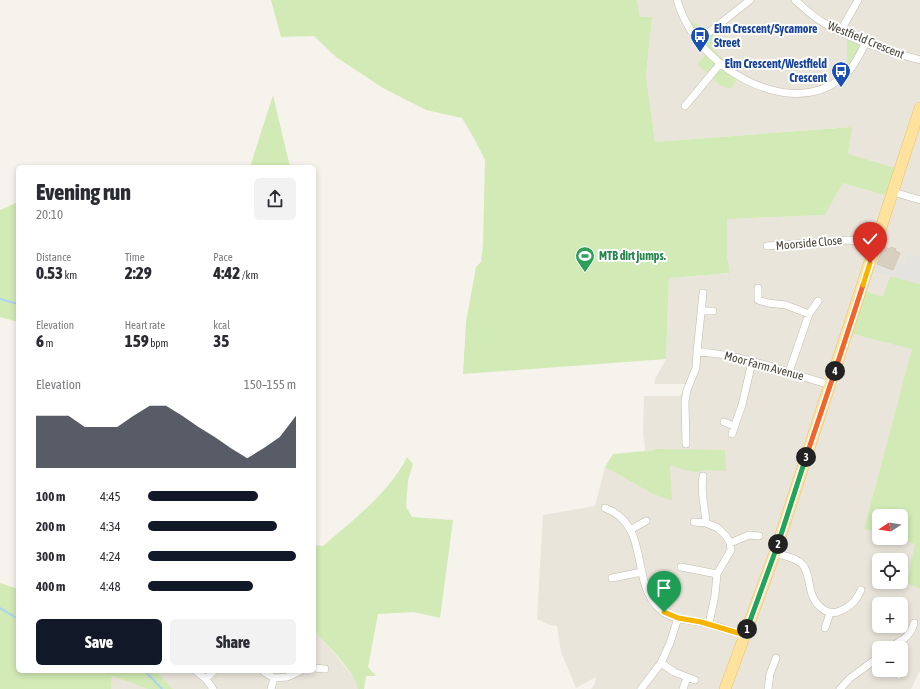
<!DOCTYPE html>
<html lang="en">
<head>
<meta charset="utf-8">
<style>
	body { margin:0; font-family:"Asap Condensed",sans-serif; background:#f2f2f3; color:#2b2b33; height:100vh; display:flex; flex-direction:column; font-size:15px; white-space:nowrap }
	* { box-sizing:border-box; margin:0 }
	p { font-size:13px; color:#7c7c81 }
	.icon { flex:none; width:22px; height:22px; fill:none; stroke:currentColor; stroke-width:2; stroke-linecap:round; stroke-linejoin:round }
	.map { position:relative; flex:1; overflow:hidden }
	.side { position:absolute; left:16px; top:165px; width:300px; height:508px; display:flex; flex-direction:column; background:#fff; border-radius:6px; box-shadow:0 2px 6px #0003 }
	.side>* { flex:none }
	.needle { width:26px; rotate:258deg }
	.fabs { position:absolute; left:872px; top:509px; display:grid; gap:8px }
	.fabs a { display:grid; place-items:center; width:36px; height:36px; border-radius:6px; background:#fff; box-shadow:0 2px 6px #0003; font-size:20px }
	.pin { position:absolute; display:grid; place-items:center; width:34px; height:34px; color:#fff; margin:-41px -17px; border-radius:50% 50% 50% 0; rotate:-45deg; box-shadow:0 0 4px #0007 }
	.pin .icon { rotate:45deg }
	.km { position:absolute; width:20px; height:20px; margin:-10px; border-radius:50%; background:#222; color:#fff; font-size:11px; line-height:20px; text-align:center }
	.round { display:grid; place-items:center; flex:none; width:42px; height:42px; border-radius:6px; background:#f2f2f3 }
	.summary { display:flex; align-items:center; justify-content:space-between; height:68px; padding:0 20px }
	h1 { font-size:22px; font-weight:800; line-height:30px }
	.figures { display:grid; grid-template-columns:repeat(3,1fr); gap:6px; height:68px; padding:4px 20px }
	.figures div { display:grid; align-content:center }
	.figures b { font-size:17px; font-weight:800 }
	.figures small { font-size:11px; font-weight:400 }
	.figures p { font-size:11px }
	.chart { height:112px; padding:8px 20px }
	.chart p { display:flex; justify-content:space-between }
	.chart svg { width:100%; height:72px; margin-top:4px; fill:#111827; opacity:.7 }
	.action { display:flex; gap:8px; margin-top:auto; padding:8px 20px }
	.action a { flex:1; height:46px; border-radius:6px; background:#111827; color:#fff; font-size:16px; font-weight:800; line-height:46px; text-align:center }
	.action a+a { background:#f2f2f3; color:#2b2b33 }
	ul { padding:0 20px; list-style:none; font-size:13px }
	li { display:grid; grid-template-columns:64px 48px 1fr; align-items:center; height:30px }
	li i { height:10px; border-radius:5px; background:#111827 }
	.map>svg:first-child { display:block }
</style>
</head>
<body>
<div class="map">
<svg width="920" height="689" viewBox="0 0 920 689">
	<rect width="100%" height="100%" fill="#f6f3ec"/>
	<!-- residential -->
	<path fill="#eae5da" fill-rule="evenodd" d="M637,0H920V321L864,529L879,533V538H895L916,544L907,583L920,589V671L911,689H591L595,684L596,677L576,688L561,652L557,626L550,625L537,619L543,515L595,506L605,467L651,493L655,450L645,451L643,429L644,396H680L687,384H654L655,379L666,359L669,278L730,273L727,254V219L825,215L845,179L851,127L655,142L646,76L652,18L640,17ZM879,560H901V582H879ZM879,604H901V626H879ZM879,648H901V670H879Z
		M316,633L339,659L356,681L358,689H173L156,671H314V634Z
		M112,676L147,688L148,689H111Z"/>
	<!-- green -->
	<path fill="#d2eab5" d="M271,0H637L640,17H652L646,76L655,142L852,127L848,154L895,168L885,195L843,183L825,215L727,219V254L730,273L669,278L666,359L463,374L466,322L476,267L481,262L483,245L485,160L476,142L462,118L426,110L383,88L336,57L314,36L281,37Z
		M690,22L707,28L713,34V49L724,60V70L737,79L731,89L720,85L697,64L710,50Z
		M847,39L858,44C860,53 853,61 847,67Z
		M273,95L290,167H250Z
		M18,202V322L0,317V210Z
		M890,276L920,284V589L907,583L915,544L895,538H901V516H879V533L864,529L912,349L853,334L866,291L883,297Z
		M655,449L725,450L726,471L704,470C695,475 679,468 670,465L672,501L651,493L605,467L613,454L655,450Z
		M407,457L413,464L408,480L406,507L412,517L453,520L440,618L414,612L378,614L368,667L376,676H366L364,689H358C354,670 329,648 316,633L314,634V545L323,546C352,521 390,492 407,457Z
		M0,583L18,589V671H156L173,689H148L112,676L111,689H0Z"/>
	<!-- parking -->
	<path fill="#e5e3e0" d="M908,254L920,257V284L868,269L870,263L877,267L893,270L896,262L906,265Z"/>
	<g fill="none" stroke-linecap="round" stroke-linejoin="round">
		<!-- stream -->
		<path stroke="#a9d4f2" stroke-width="2" d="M0,299L18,304
			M0,608L18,619
			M145,671L162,689"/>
	</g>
	<!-- building -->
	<path fill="#d8cfc1" stroke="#d3c7b4" d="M883,246L889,249L891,247L896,249L895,251L900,253L893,270L877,264Z"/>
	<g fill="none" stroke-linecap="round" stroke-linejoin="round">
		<!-- street casing -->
		<g stroke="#c2bbae" stroke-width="8">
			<path id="street" d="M677,0C681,14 689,29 698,41C731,83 805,118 849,71C856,63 861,52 866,42
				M795,0C804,8 813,17 824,23C853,41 888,51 920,60
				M840,32L858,0
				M698,41L750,0
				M685,106L720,64
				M893,192L920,200
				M767,246L848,240L858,241L874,248
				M758,288V300L768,303L786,305L809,314
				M703,293L697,352C743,354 787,373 831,385
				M702,311H713
				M789,372L809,314L818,301
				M724,422L734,426
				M732,434L742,405L752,362
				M686,444L685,401L687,390L696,368L697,352
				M703,476C700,492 705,506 706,523
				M605,508C654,526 627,589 665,613C675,620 689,620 700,622C715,625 730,631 745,635
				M694,522L706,523L718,528L726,536L730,543L731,550L717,574L715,595L709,624
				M630,530L646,521
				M730,543L749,535L759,536
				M775,553C784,556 796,557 803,565C810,574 808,587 813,597C818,608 829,616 840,611C851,606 856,601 861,590
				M681,567L717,574
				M612,578L642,572
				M825,628L830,613
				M889,648C900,641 911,637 914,623
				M661,663L674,672L695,680
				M314,668L325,669
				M895,670L899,675
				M196,671L206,679L213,689
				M264,672L274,678
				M206,679L214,671
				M271,689L274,678L287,677L300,671
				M641,689L661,663L670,643L678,618
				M683,689L687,678
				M768,689L770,674L776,658
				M840,689L850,678L879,657"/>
		</g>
		<!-- primary casing -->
		<g stroke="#e6c16a" stroke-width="12">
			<path id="primary" d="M725,689L775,553L920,108"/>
		</g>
		<!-- street -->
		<use href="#street" stroke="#fff" stroke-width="7"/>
		<!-- primary -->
		<use href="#primary" stroke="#ffe39c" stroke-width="11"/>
	</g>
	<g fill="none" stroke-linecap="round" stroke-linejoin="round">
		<!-- split-1 casing -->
		<g stroke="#fff" stroke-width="8">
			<path id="split-1" d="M664,612L678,618L701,622L745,635L747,629"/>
		</g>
		<!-- split-2 casing -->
		<g stroke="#fff" stroke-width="8">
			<path id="split-2" d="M747,629L778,544"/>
		</g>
		<!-- split-3 casing -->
		<g stroke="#fff" stroke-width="8">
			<path id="split-3" d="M778,544L806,457"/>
		</g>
		<!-- split-4 casing -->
		<g stroke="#fff" stroke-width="8">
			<path id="split-4" d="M806,457L835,371"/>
		</g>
		<!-- split-5 casing -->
		<g stroke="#fff" stroke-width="8">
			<path id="split-5" d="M835,371L863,285"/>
		</g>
		<!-- split-6 casing -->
		<g stroke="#fff" stroke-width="8">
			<path id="split-6" d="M863,285L870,263"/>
		</g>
		<!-- split-1 -->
		<use href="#split-1" stroke="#f5b400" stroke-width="5"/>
		<!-- split-2 -->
		<use href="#split-2" stroke="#22a559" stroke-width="5"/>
		<!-- split-3 -->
		<use href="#split-3" stroke="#22a559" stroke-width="5"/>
		<!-- split-4 -->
		<use href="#split-4" stroke="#f0652b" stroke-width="5"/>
		<!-- split-5 -->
		<use href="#split-5" stroke="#f0652b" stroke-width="5"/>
		<!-- split-6 -->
		<use href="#split-6" stroke="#f5b400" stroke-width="5"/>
	</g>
	<!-- icons -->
	<defs>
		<g id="bus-pin" transform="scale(1)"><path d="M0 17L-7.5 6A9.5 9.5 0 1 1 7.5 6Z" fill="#1a4fb4" stroke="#fff"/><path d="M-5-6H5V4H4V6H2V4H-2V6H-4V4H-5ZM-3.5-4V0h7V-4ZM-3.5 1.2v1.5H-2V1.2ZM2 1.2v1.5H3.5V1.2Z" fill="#fff"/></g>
		<g id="stadium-pin" transform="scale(1)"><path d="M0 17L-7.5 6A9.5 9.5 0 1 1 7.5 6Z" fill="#2e9e5b" stroke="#fff"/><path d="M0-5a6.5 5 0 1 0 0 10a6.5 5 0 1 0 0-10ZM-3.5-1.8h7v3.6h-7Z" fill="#fff"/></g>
	</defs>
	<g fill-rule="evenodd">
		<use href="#bus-pin" x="700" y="36"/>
		<use href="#bus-pin" x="841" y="71"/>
		<use href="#stadium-pin" x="585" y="256"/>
	</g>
	<g text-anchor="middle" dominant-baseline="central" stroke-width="4" stroke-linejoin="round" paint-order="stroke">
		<!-- transit labels -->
		<g font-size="12" font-weight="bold" fill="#164399" stroke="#fff" text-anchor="start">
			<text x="714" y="29">Elm Crescent/Sycamore<tspan x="714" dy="14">Street</tspan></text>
			<text x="827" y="64" text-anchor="end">Elm Crescent/Westfield<tspan x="827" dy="14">Crescent</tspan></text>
		</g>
		<!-- street labels -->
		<g font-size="12" fill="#4b4439" stroke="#fff">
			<text transform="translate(866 40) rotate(22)">Westfield Crescent</text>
			<text transform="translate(809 243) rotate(-5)">Moorside Close</text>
			<text transform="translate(764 366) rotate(15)">Moor Farm Avenue</text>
		</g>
		<!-- leisure labels -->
		<g font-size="12" font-weight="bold" fill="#27864d" stroke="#fff" text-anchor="start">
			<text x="599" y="256">MTB dirt jumps.</text>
		</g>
	</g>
</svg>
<div class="fabs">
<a><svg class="needle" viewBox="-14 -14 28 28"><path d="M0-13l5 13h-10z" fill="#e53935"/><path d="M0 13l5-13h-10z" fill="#7c7c81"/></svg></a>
<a><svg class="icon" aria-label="locate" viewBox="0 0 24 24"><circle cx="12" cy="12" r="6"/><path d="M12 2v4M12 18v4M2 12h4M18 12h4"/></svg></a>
<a>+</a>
<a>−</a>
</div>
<div class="pin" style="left:664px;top:612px;background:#1e9e55"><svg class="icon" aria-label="arrive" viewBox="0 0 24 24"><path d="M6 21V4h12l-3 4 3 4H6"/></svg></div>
<div class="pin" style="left:870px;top:263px;background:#d93025"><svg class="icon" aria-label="check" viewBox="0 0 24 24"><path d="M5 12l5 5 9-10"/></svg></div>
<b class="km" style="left:747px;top:629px">1</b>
<b class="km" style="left:778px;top:544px">2</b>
<b class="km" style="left:806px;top:457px">3</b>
<b class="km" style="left:835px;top:371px">4</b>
<section class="side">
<div class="summary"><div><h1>Evening run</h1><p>20:10</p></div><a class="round"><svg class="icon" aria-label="share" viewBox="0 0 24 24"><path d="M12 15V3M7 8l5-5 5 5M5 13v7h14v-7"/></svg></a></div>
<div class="figures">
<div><p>Distance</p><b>0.53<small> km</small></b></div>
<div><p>Time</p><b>2:29</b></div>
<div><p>Pace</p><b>4:42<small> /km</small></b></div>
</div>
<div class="figures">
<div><p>Elevation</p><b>6<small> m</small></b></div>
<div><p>Heart rate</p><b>159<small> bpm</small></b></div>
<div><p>kcal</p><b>35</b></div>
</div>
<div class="chart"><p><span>Elevation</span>150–155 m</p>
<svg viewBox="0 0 160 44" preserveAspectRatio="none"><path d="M0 44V12L10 12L20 12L30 19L40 19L50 19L60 12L70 6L80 6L90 12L100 19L110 25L120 32L130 38L140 32L150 25L160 12V44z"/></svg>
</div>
<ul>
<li><b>100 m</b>4:45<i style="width:74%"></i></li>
<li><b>200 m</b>4:34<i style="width:87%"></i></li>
<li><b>300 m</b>4:24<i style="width:100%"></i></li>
<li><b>400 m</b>4:48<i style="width:71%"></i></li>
</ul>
<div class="action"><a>Save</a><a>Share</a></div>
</section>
</div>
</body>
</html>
